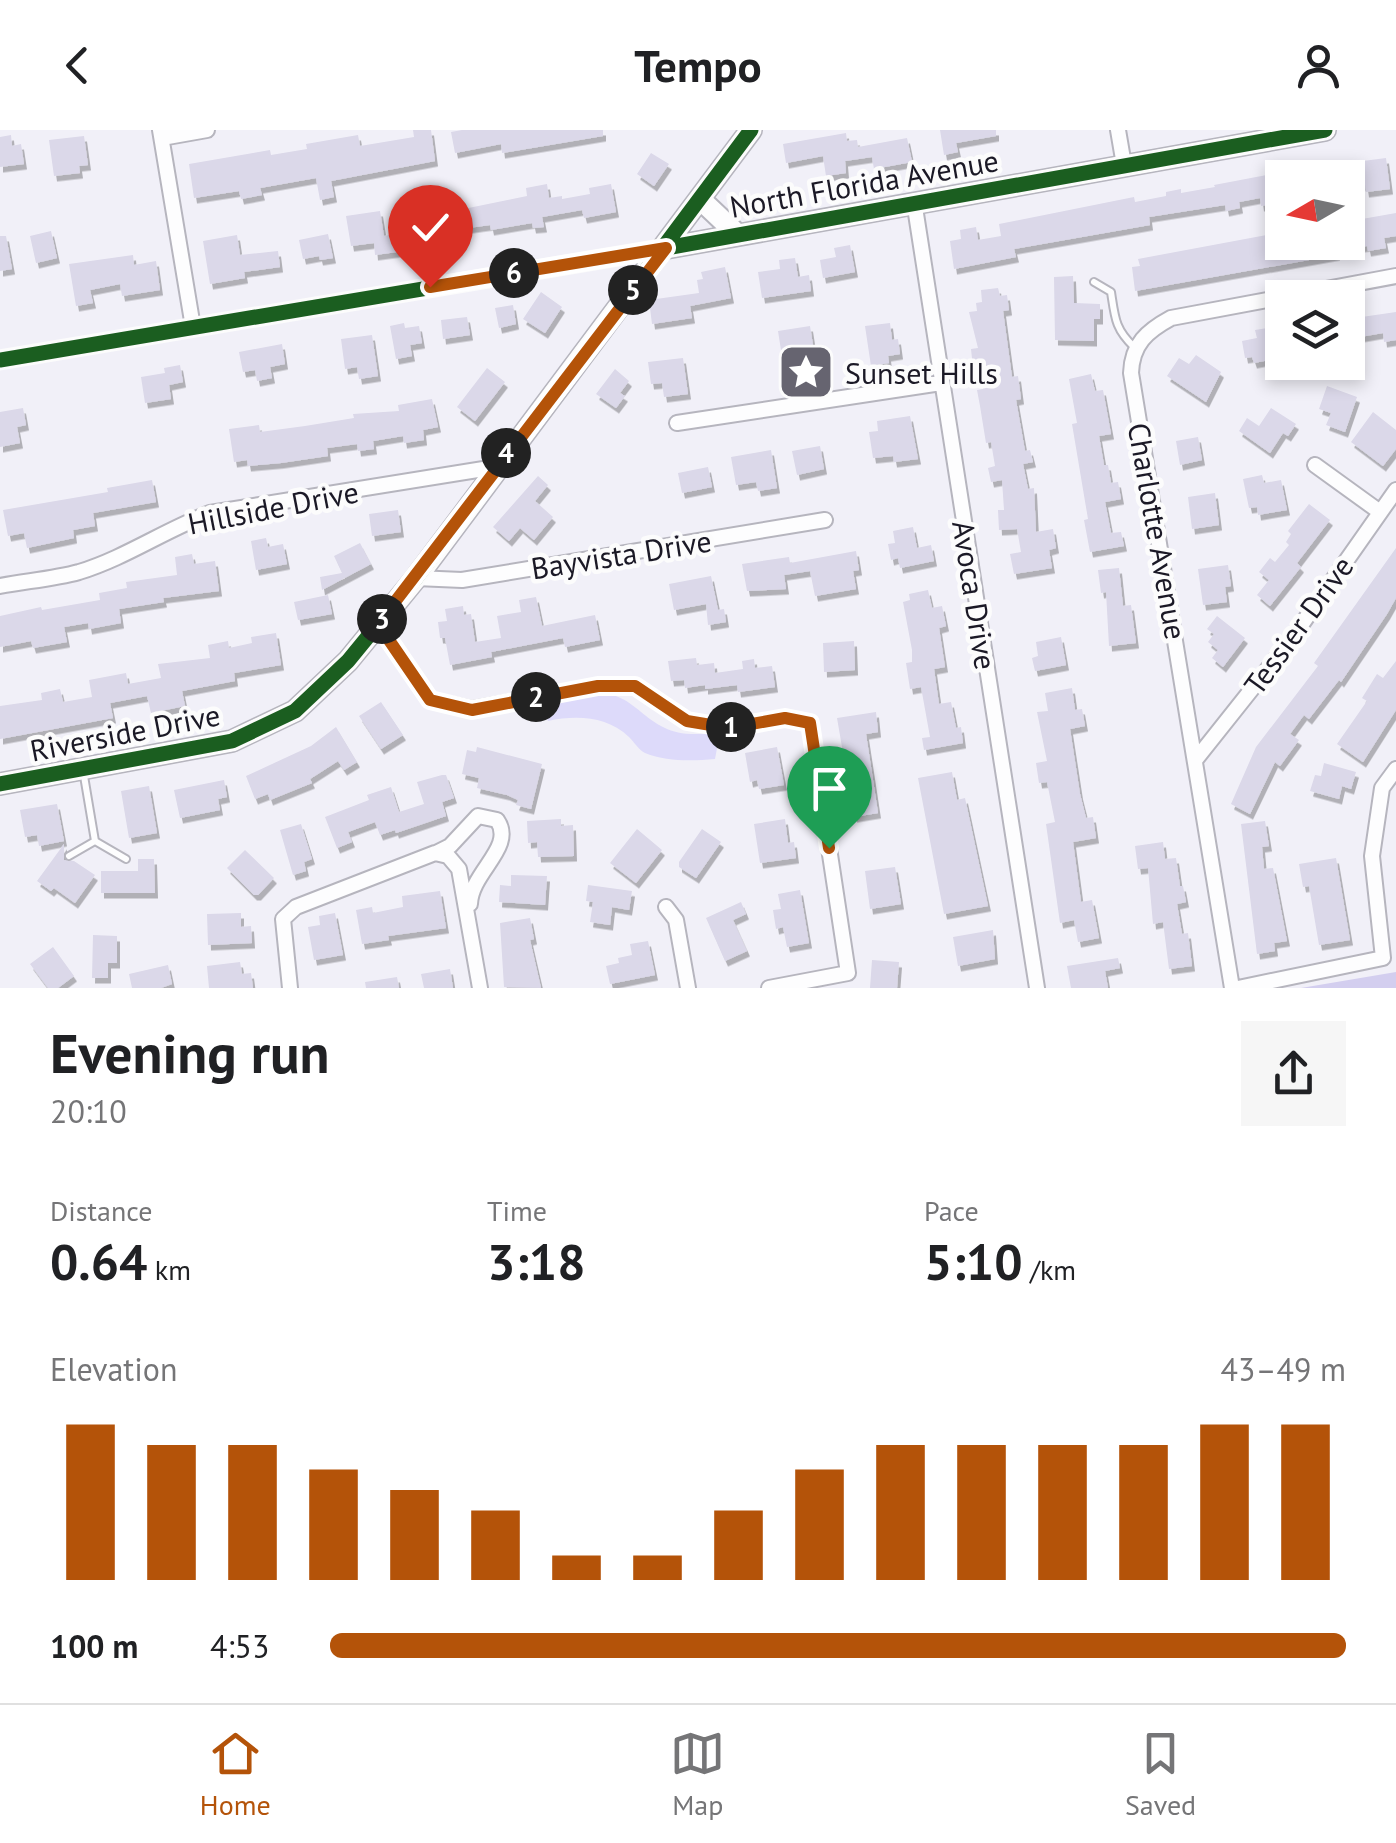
<!DOCTYPE html>
<html lang="en">
<head>
<meta charset="utf-8">
<style>
	body { margin:0; font-family:"PT Sans",sans-serif; background:#f6f6f6; color:#202124; height:100vh; display:flex; flex-direction:column; font-size:38px; white-space:nowrap }
	* { box-sizing:border-box; margin:0 }
	p { font-size:32px; color:#757577 }
	.icon { flex:none; width:55px; height:55px; fill:none; stroke:currentColor; stroke-width:2; stroke-linecap:round; stroke-linejoin:round }
	.map { position:relative; height:858px; overflow:hidden }
	.sheet { display:flex; flex-direction:column; background:#fff; flex:1 }
	.sheet>* { flex:none }
	.needle { width:65px; rotate:261deg }
	.buttons { position:absolute; left:1265px; top:30px; display:grid; gap:20px }
	.buttons a { display:grid; place-items:center; width:100px; height:100px; border-radius:0px; background:#fff; box-shadow:0 5px 15px #0003; font-size:50px }
	.pin { position:absolute; display:grid; place-items:center; width:85px; height:85px; color:#fff; margin:-102px -42px; border-radius:50% 50% 50% 0; rotate:-45deg; box-shadow:0 0 10px #0007 }
	.pin .icon { rotate:45deg }
	.km { position:absolute; width:50px; height:50px; margin:-25px; border-radius:50%; background:#222; color:#fff; font-size:28px; line-height:50px; text-align:center }
	.round { display:grid; place-items:center; flex:none; width:105px; height:105px; border-radius:0px; background:#f6f6f6 }
	.headline { display:flex; align-items:center; justify-content:space-between; height:170px; padding:0 50px }
	h1 { font-size:55px; font-weight:700; line-height:75px }
	.figures { display:grid; grid-template-columns:repeat(3,1fr); gap:15px; height:170px; padding:10px 50px }
	.figures div { display:grid; align-content:center }
	.figures b { font-size:50px; font-weight:700 }
	.figures small { font-size:28px; font-weight:400 }
	.figures p { font-size:28px }
	.chart { height:280px; padding:20px 50px }
	.chart p { display:flex; justify-content:space-between }
	.chart svg { width:100%; height:180px; margin-top:10px; stroke:#b45309; stroke-width:6 }
	ul { padding:0 50px; list-style:none; font-size:32px }
	li { display:grid; grid-template-columns:160px 120px 1fr; align-items:center; height:75px }
	li i { height:25px; border-radius:12px; background:#b45309 }
	header { display:flex; justify-content:space-between; align-items:center; height:130px; padding:0 50px; background:#fff; font-size:45px; font-weight:700 }
	.tab-bar { display:flex; justify-content:space-around; align-items:center; height:140px; border-top:2px solid #e0e0e0; background:#fff; font-size:28px; color:#757577 }
	.tab-bar a { display:grid; justify-items:center; gap:5px }
	.tab-bar .selected { color:#b45309 }
	.map>svg:first-child { display:block }
</style>
</head>
<body>
<header><svg class="icon" aria-label="back" viewBox="0 0 24 24"><path d="M15 5l-7 7 7 7"/></svg>Tempo<svg class="icon" aria-label="person" viewBox="0 0 24 24"><circle cx="12" cy="8" r="4"/><path d="M4 21q1-7 8-7t8 7"/></svg></header>
<div class="map">
<svg width="1396" height="858" viewBox="0 0 1396 858">
	<defs>
		<filter id="shadow"><feDropShadow dx="3" dy="5.5" stdDeviation="0" flood-color="#0004"/></filter>
	</defs>
	<rect width="100%" height="100%" fill="#f1f0f8"/>
	<!-- green -->
	<path fill="#d3ceef" d="M1396,842V858H1301Z"/>
	<!-- water -->
	<path fill="#dddafa" d="M599,563C644,564 645,612 711,603L718,613L715,629C693,631 667,632 645,623C638,619 635,613 629,607C607,586 576,585 548,591L542,574Z"/>
	<!-- building -->
	<path fill="#dbd8e9" filter="url(#shadow)" d="M413,0H431L435,31L331,51L334,67L320,70L316,48L260,58L262,65L241,69L239,61L194,68L189,34L270,20L271,25L307,19L306,14L358,5L360,16L414,7Z
		M462,0H603V6L502,23L501,14L455,23L451,2Z
		M940,0H996V6L956,13L958,22L944,25Z
		M846,3L847,11L857,10L858,17L907,8L912,32L874,39L872,27L845,31L846,43L826,46L823,26L786,33L783,14Z
		M11,5L12,16L21,14L24,34L0,37V7Z
		M84,6L88,35L79,36L80,43L54,46L49,10Z
		M651,23L669,34L654,56L637,44Z
		M1386,28L1390,59L1366,62L1365,55L1356,57L1355,48H1287L1286,41Z
		M1282,42V64L1276,65L1278,73L1261,76L1260,68L1239,72L1240,78L1226,81L1225,75L1149,87L1150,95L1014,119L1016,127L954,139L950,111L961,109L960,100L976,97L978,110L1001,106L999,94L1134,67L1135,72L1166,66V62L1181,59V63L1215,57L1214,55Z
		M547,54L549,68L562,66V69L590,64L589,58L611,54L616,82L584,88L582,80L542,87L544,97L533,98L532,93L491,100L490,95L432,103L428,81L448,77L449,82L527,66L526,58Z
		M380,81L384,106L395,104L397,122L375,125L374,113L351,116L346,86Z
		M1396,83V106L1384,108L1386,118L1368,121L1367,116L1348,119V98L1363,96L1362,89Z
		M51,101L57,128L36,133L30,106Z
		M1282,102V112H1335L1337,125L1135,161L1132,137L1140,136L1138,129Z
		M328,104L333,128L320,130L319,126L303,129L299,110Z
		M237,105L240,125L278,121L280,137L244,142L245,148L210,154L203,111Z
		M0,106H6L12,139L0,141Z
		M850,115L855,142L823,148L820,130L836,127L834,118Z
		M133,125L134,135L156,131L160,160L122,166L120,154L90,160L93,173L76,176L69,134Z
		M795,128L798,147L809,145L811,161L762,168L758,142L780,139L779,130Z
		M725,137L731,168L690,176L692,188L652,194L649,170L699,163L697,150L703,149L701,142Z
		M1073,146L1074,173L1100,174V189H1094V211L1055,210L1054,147Z
		M998,158L1000,166L1007,165L1009,180L1003,181L1012,247L1018,246L1021,269L1016,270L1025,321L1030,320L1033,332L1023,334L1028,359L1034,358L1036,402L1053,399L1056,418L1049,420L1052,438L1014,444L1010,424L1021,422L1017,399L999,400L998,380H1004L1002,350L991,352L988,338L995,336L991,312L986,313L980,276L977,260L983,259L979,237L973,238L971,219L978,218L969,182L977,181L976,173L982,172L981,160Z
		M541,162L562,177L545,203L523,189Z
		M513,175L516,194L499,198L495,178Z
		M1396,182V210L1384,212L1383,203L1360,207L1361,216L1348,218V189Z
		M467,187L470,205L443,209L441,190Z
		M404,193L405,198L419,196L422,213L410,215L412,226L396,229L390,196Z
		M890,193L892,210L898,209L900,224L888,226L889,233L871,236L865,196Z
		M810,196L817,241L801,244L799,231L783,233L778,201Z
		M1274,197L1280,228L1254,233L1252,227L1245,228L1242,211L1257,208L1255,200Z
		M372,205L378,246L359,249L357,237L345,239L341,209Z
		M282,214L285,234L270,237L272,248L257,251L255,240L243,242L239,222Z
		M1196,225L1221,242L1206,272L1167,246L1179,228L1189,234Z
		M683,228L688,264L664,267L662,253L651,254L648,232Z
		M180,235L183,252L169,255L171,269L145,273L141,247L165,243L164,238Z
		M487,238L505,252L475,291L457,277Z
		M615,239L629,251L620,263L625,266L616,278L596,264Z
		M1091,244L1095,261L1103,260L1111,304L1099,306L1104,335H1108L1111,353L1118,352L1121,369L1105,372L1111,403L1121,402L1124,416L1090,422L1084,390L1088,389L1072,294L1077,293L1069,249Z
		M1327,256L1357,267L1345,302L1326,295L1331,283L1319,279Z
		M432,269L438,297L423,300L424,310L404,313L403,306L373,311L374,319L358,321L357,314L327,318L328,326L281,333L248,336L247,330L234,332L229,299L259,295L260,302L305,296L354,288L353,284L399,281L398,275Z
		M23,278L26,295L17,297L20,313L0,317V282Z
		M1271,278L1296,294L1288,306L1283,303L1270,323L1239,301L1247,288L1259,296Z
		M1373,282L1396,300V319L1383,336L1351,312Z
		M910,286L918,329L894,332L893,326L873,328L869,302L878,301L877,291Z
		M1198,307L1202,330L1180,335L1176,311Z
		M820,316L824,339L797,345L792,321Z
		M771,320L777,358L758,361L756,352L736,355L731,327Z
		M708,337L712,357L682,363L678,343Z
		M1262,345L1264,353L1281,350L1287,380L1258,385L1257,377L1249,378L1243,349Z
		M538,346L548,355L535,371L553,387L534,410L520,398L509,411L493,397Z
		M152,350L156,372L93,383L95,396L73,400L74,408L27,418L24,403L8,406L3,380L108,362L107,358Z
		M1215,363L1219,395L1192,399L1188,367Z
		M1309,374L1330,390L1297,433L1301,437L1270,476L1257,465L1269,450L1259,442L1270,428L1275,432L1289,415L1286,412L1291,404L1288,401Z
		M398,380L401,402L372,406L369,384Z
		M913,397L917,418L931,415L934,431L900,438L898,428L891,430L888,414L895,413L893,401Z
		M266,408L268,417L283,414L287,434L256,440L251,411Z
		M360,413L371,434L322,460L320,447L342,443L334,426Z
		M1396,418V468L1387,484L1341,552L1339,550L1309,589L1304,585L1290,604L1299,610L1280,636L1275,632L1250,684L1231,674L1256,617L1318,536L1314,533Z
		M856,421L859,440L853,441L856,459L815,466L810,441L784,445L786,459L747,461L742,434L789,427L790,433Z
		M192,424L194,434L215,431L219,461L163,468L164,472L119,479L121,493L89,499L88,493L64,497L67,512L33,518L31,511L0,517V486L41,477L42,480L100,470L99,463L127,458L126,452L177,445L175,427Z
		M1228,435L1231,456L1225,457L1227,472L1203,475L1198,439Z
		M1119,438L1123,476L1131,475L1136,513L1109,516L1106,462L1101,463L1098,440Z
		M711,446L718,480L724,479L726,492L708,495L706,474L674,480L669,454Z
		M928,460L932,478L942,476L946,496L939,498L945,537L934,539L939,574L951,572L956,598L961,597L963,613L924,620L922,608L930,607L921,557L910,559L906,533L912,532V520L903,472L910,470L909,464Z
		M328,465L332,484L298,490L294,472Z
		M536,467L542,496L595,485L600,510L565,517L563,508L491,522L492,527L450,535L445,508H440L438,492L447,491L445,479L463,476L464,485L471,484L475,512L501,508L497,486L521,482L519,470Z
		M1217,486L1245,508L1223,537L1212,528L1218,520L1208,512L1214,504L1207,499Z
		M276,503L281,535L234,543L235,551L182,561L185,576L151,583L147,566L110,573L113,588L0,609V576L42,570L41,563L60,559L63,572L92,567L89,550L126,543L128,554L161,548L158,534L210,528L208,515L228,511L229,518L252,513L251,507Z
		M1061,507L1066,535L1035,541L1032,528L1038,526L1036,512Z
		M854,511L855,540L824,542L823,513Z
		M696,528L697,535L714,533L715,543L743,539L742,531L754,529L755,538L772,536L775,557L738,562L737,555L705,559V555L685,558L684,550L671,551L668,531Z
		M1396,531V580L1363,632L1337,614L1367,571L1362,568L1377,544L1383,548Z
		M1072,558L1075,580L1082,579L1085,596L1070,599L1080,664L1086,688L1093,687L1096,708L1073,712L1081,772L1092,770L1099,808L1078,812L1074,790L1060,793L1046,694L1055,692L1047,652L1039,653L1036,633L1047,631L1037,582L1048,581L1045,563Z
		M381,572L403,605L381,619L359,586Z
		M876,582L878,602L866,604L878,683L854,687L837,588Z
		M336,597L357,632L344,640L338,631L310,649L312,653L270,670L268,664L255,669L246,646L311,616Z
		M477,617L542,634L531,679L516,675L518,670L507,665L477,658L479,648L462,644L467,620L476,622Z
		M777,617L784,655L759,659L757,650L750,652L745,623Z
		M1324,633L1356,642L1351,659L1342,656L1339,669L1310,661L1315,645L1321,646Z
		M952,642L957,670L965,668L988,776L944,784L918,648Z
		M442,645H446L454,668L442,672L446,686L396,703L395,700L380,705L375,692L348,702L352,712L337,718L325,687L369,670L367,665L391,657L399,682L424,674L417,652Z
		M224,650L227,667L218,669L220,680L180,688L174,660Z
		M149,656L157,703L129,708L121,661Z
		M57,674L64,711L39,716L37,705L25,707L20,680Z
		M561,689V696L573,695L574,726L538,727L537,712L528,713L527,691Z
		M785,689L788,713L794,712L796,728L760,733L754,694Z
		M1265,691L1269,716L1262,717L1264,739L1273,738L1287,811L1274,813L1275,821L1257,824L1241,694Z
		M301,694L312,729L304,732L306,741L293,745L280,700Z
		M637,699L662,720L636,753L610,733Z
		M702,699L721,712L696,748L679,737V732Z
		M1163,712L1165,729L1176,728L1180,756H1183L1186,772L1177,774L1182,804L1188,803L1192,836L1169,839L1163,792L1153,794L1148,738L1138,739L1135,716Z
		M64,714V730L74,731L95,745L75,773L54,758L51,761L37,751Z
		M245,720L274,748L258,765H254L227,738Z
		M1336,728L1350,810L1319,815L1309,756L1303,757L1299,734Z
		M138,729H154L155,763H101V741H138Z
		M895,737L901,774L870,779L865,741Z
		M511,745L547,746L545,775L499,772L500,755L511,756Z
		M588,755L632,761L629,780L612,777L610,795L590,792L593,772L586,771Z
		M800,760L809,813L787,817L783,797L776,799L773,780L781,779L778,764Z
		M440,761L446,798L388,806L389,810L362,814L356,780L372,777L373,783L403,777L402,766Z
		M741,772L746,784L733,790L747,821L725,831L706,788Z
		M241,783V797L251,796L252,813L208,815L207,784Z
		M335,783L343,825L314,830L308,797L320,795L319,786Z
		M530,788L534,809L530,810L541,858L504,857L500,793Z
		M993,800L995,829L958,836L953,807Z
		M93,805L117,806V833H108V848H92Z
		M648,811L655,845L610,854L606,836L619,833L618,828L632,825L630,814Z
		M53,817L74,846L58,858H48L30,834Z
		M1118,828L1120,838L1105,841L1108,858H1071L1067,836Z
		M872,830L899,832L897,858H870Z
		M240,832L242,844L251,843L253,858H209L207,836Z
		M168,835L172,854L161,858H132L129,844Z
		M450,839L453,858H424L421,844Z
		M397,847L399,858H366L365,852Z"/>
	<g fill="none" stroke-linecap="round" stroke-linejoin="round">
		<!-- lane casing -->
		<g stroke="#b6b5be" stroke-width="10">
			<path id="lane" d="M1094,152L1111,162C1115,188 1115,199 1134,217
				M95,711L126,729
				M69,726L95,711L83,640"/>
		</g>
		<!-- street casing -->
		<g stroke="#b6b5be" stroke-width="18">
			<path id="street" d="M160,0L193,197
				M1118,0L1124,35
				M162,8L207,0
				M914,71L1037,858
				M0,230L665,118
				M677,293L941,253
				M1315,335L1380,382
				M416,448L462,450L825,390
				M0,456C26,451 54,449 79,442C125,428 165,400 210,383L496,337
				M378,494L430,570L472,579L599,556H635L687,591L729,598L785,588L810,593L848,843L769,858
				M1197,628L1290,511L1396,360
				M436,723L450,716L478,686L497,690C516,717 471,742 470,774
				M666,777L676,790L688,858
				M290,858L283,789L296,777L435,723L448,726L459,739L480,858
				M1232,858L1131,243C1132,214 1147,201 1171,188L1396,146
				M1238,858L1383,828L1372,726L1382,658L1396,639"/>
		</g>
		<!-- secondary casing -->
		<g stroke="#b6b5be" stroke-width="24">
			<path id="secondary" d="M700,69L737,104
				M666,118L1325,0
				M0,654L232,611L295,581L348,531L416,448L751,0"/>
		</g>
		<!-- lane -->
		<use href="#lane" stroke="#fdfdfe" stroke-width="6"/>
		<!-- street -->
		<use href="#street" stroke="#fdfdfe" stroke-width="14"/>
		<!-- secondary -->
		<use href="#secondary" stroke="#fdfdfe" stroke-width="20"/>
		<!-- cycleway casing -->
		<g stroke="#fcfcfc" stroke-width="21">
			<path id="cycleway" d="M0,230L666,118L1325,0
				M0,654L232,611L295,581L348,531L416,448L751,0"/>
		</g>
		<!-- cycleway -->
		<use href="#cycleway" stroke="#1b5e20" stroke-width="15"/>
	</g>
	<g fill="none" stroke-linecap="round" stroke-linejoin="round">
		<!-- route casing -->
		<g stroke="#fff" stroke-width="20">
			<path id="route" d="M430,157L666,118L378,494L430,570L472,580L598,556H635L687,591L729,598L785,588L810,593L829,718"/>
		</g>
		<!-- route -->
		<use href="#route" stroke="#b45309" stroke-width="12"/>
	</g>
	<!-- icons -->
	<defs>
		<g id="sight-square" transform="scale(2.875)"><rect x="-9" y="-9" width="18" height="18" rx="4" fill="#666470" stroke="#fcfcfc"/><path d="M0-6L1.8-2.2L6-1.7L2.9 1.2L3.7 5.4L0 3.3L-3.7 5.4L-2.9 1.2L-6-1.7L-1.8-2.2Z" fill="#fff"/></g>
	</defs>
	<g fill-rule="evenodd">
		<use href="#sight-square" x="806" y="242"/>
	</g>
	<g text-anchor="middle" dominant-baseline="central" stroke-width="9" stroke-linejoin="round" paint-order="stroke">
		<!-- street labels -->
		<g font-size="30" fill="#1b1926" stroke="#fcfcfc">
			<text transform="translate(864 53) rotate(-10)">North Florida Avenue</text>
			<text transform="translate(273 377) rotate(-11)">Hillside Drive</text>
			<text transform="translate(1158 401) rotate(80)">Charlotte Avenue</text>
			<text transform="translate(621 424) rotate(-9)">Bayvista Drive</text>
			<text transform="translate(975 465) rotate(81)">Avoca Drive</text>
			<text transform="translate(1298 495) rotate(-54)">Tessier Drive</text>
			<text transform="translate(125 602) rotate(-11)">Riverside Drive</text>
		</g>
		<!-- poi labels -->
		<g font-size="30" fill="#1b1926" stroke="#fcfcfc" text-anchor="start">
			<text x="845" y="242">Sunset Hills</text>
		</g>
	</g>
</svg>
<div class="buttons">
<a><svg class="needle" viewBox="-14 -14 28 28"><path d="M0-13l5 13h-10z" fill="#e53935"/><path d="M0 13l5-13h-10z" fill="#757577"/></svg></a>
<a><svg class="icon" aria-label="layers" viewBox="0 0 24 24"><path d="M12 4l9 5-9 5-9-5zM3 14l9 5 9-5"/></svg></a>
</div>
<div class="pin" style="left:829px;top:718px;background:#1e9e55"><svg class="icon" aria-label="arrive" viewBox="0 0 24 24"><path d="M6 21V4h12l-3 4 3 4H6"/></svg></div>
<div class="pin" style="left:430px;top:157px;background:#d93025"><svg class="icon" aria-label="check" viewBox="0 0 24 24"><path d="M5 12l5 5 9-10"/></svg></div>
<b class="km" style="left:731px;top:597px">1</b>
<b class="km" style="left:536px;top:567px">2</b>
<b class="km" style="left:382px;top:489px">3</b>
<b class="km" style="left:506px;top:323px">4</b>
<b class="km" style="left:633px;top:160px">5</b>
<b class="km" style="left:514px;top:143px">6</b>
</div>
<section class="sheet">
<div class="headline"><div><h1>Evening run</h1><p>20:10</p></div><a class="round"><svg class="icon" aria-label="share" viewBox="0 0 24 24"><path d="M12 15V3M7 8l5-5 5 5M5 13v7h14v-7"/></svg></a></div>
<div class="figures">
<div><p>Distance</p><b>0.64<small> km</small></b></div>
<div><p>Time</p><b>3:18</b></div>
<div><p>Pace</p><b>5:10<small> /km</small></b></div>
</div>
<div class="chart"><p><span>Elevation</span>43–49 m</p>
<svg viewBox="0 0 160 44" preserveAspectRatio="none"><path d="M5 44V6M15 44V11M25 44V11M35 44V17M45 44V22M55 44V27M65 44V38M75 44V38M85 44V27M95 44V17M105 44V11M115 44V11M125 44V11M135 44V11M145 44V6M155 44V6"/></svg>
</div>
<ul>
<li><b>100 m</b>4:53<i style="width:100%"></i></li>
</ul>
</section>
<nav class="tab-bar">
<a class="selected"><svg class="icon" aria-label="home" viewBox="0 0 24 24"><path d="M3 11l9-7 9 7M6 9v11h12V9"/></svg>Home</a>
<a><svg class="icon" aria-label="map" viewBox="0 0 24 24"><path d="M3 6l6-2 6 2 6-2v14l-6 2-6-2-6 2zM9 4v14M15 6v14"/></svg>Map</a>
<a><svg class="icon" aria-label="saved" viewBox="0 0 24 24"><path d="M7 4h10v16l-5-4-5 4z"/></svg>Saved</a>
</nav>
</body>
</html>
